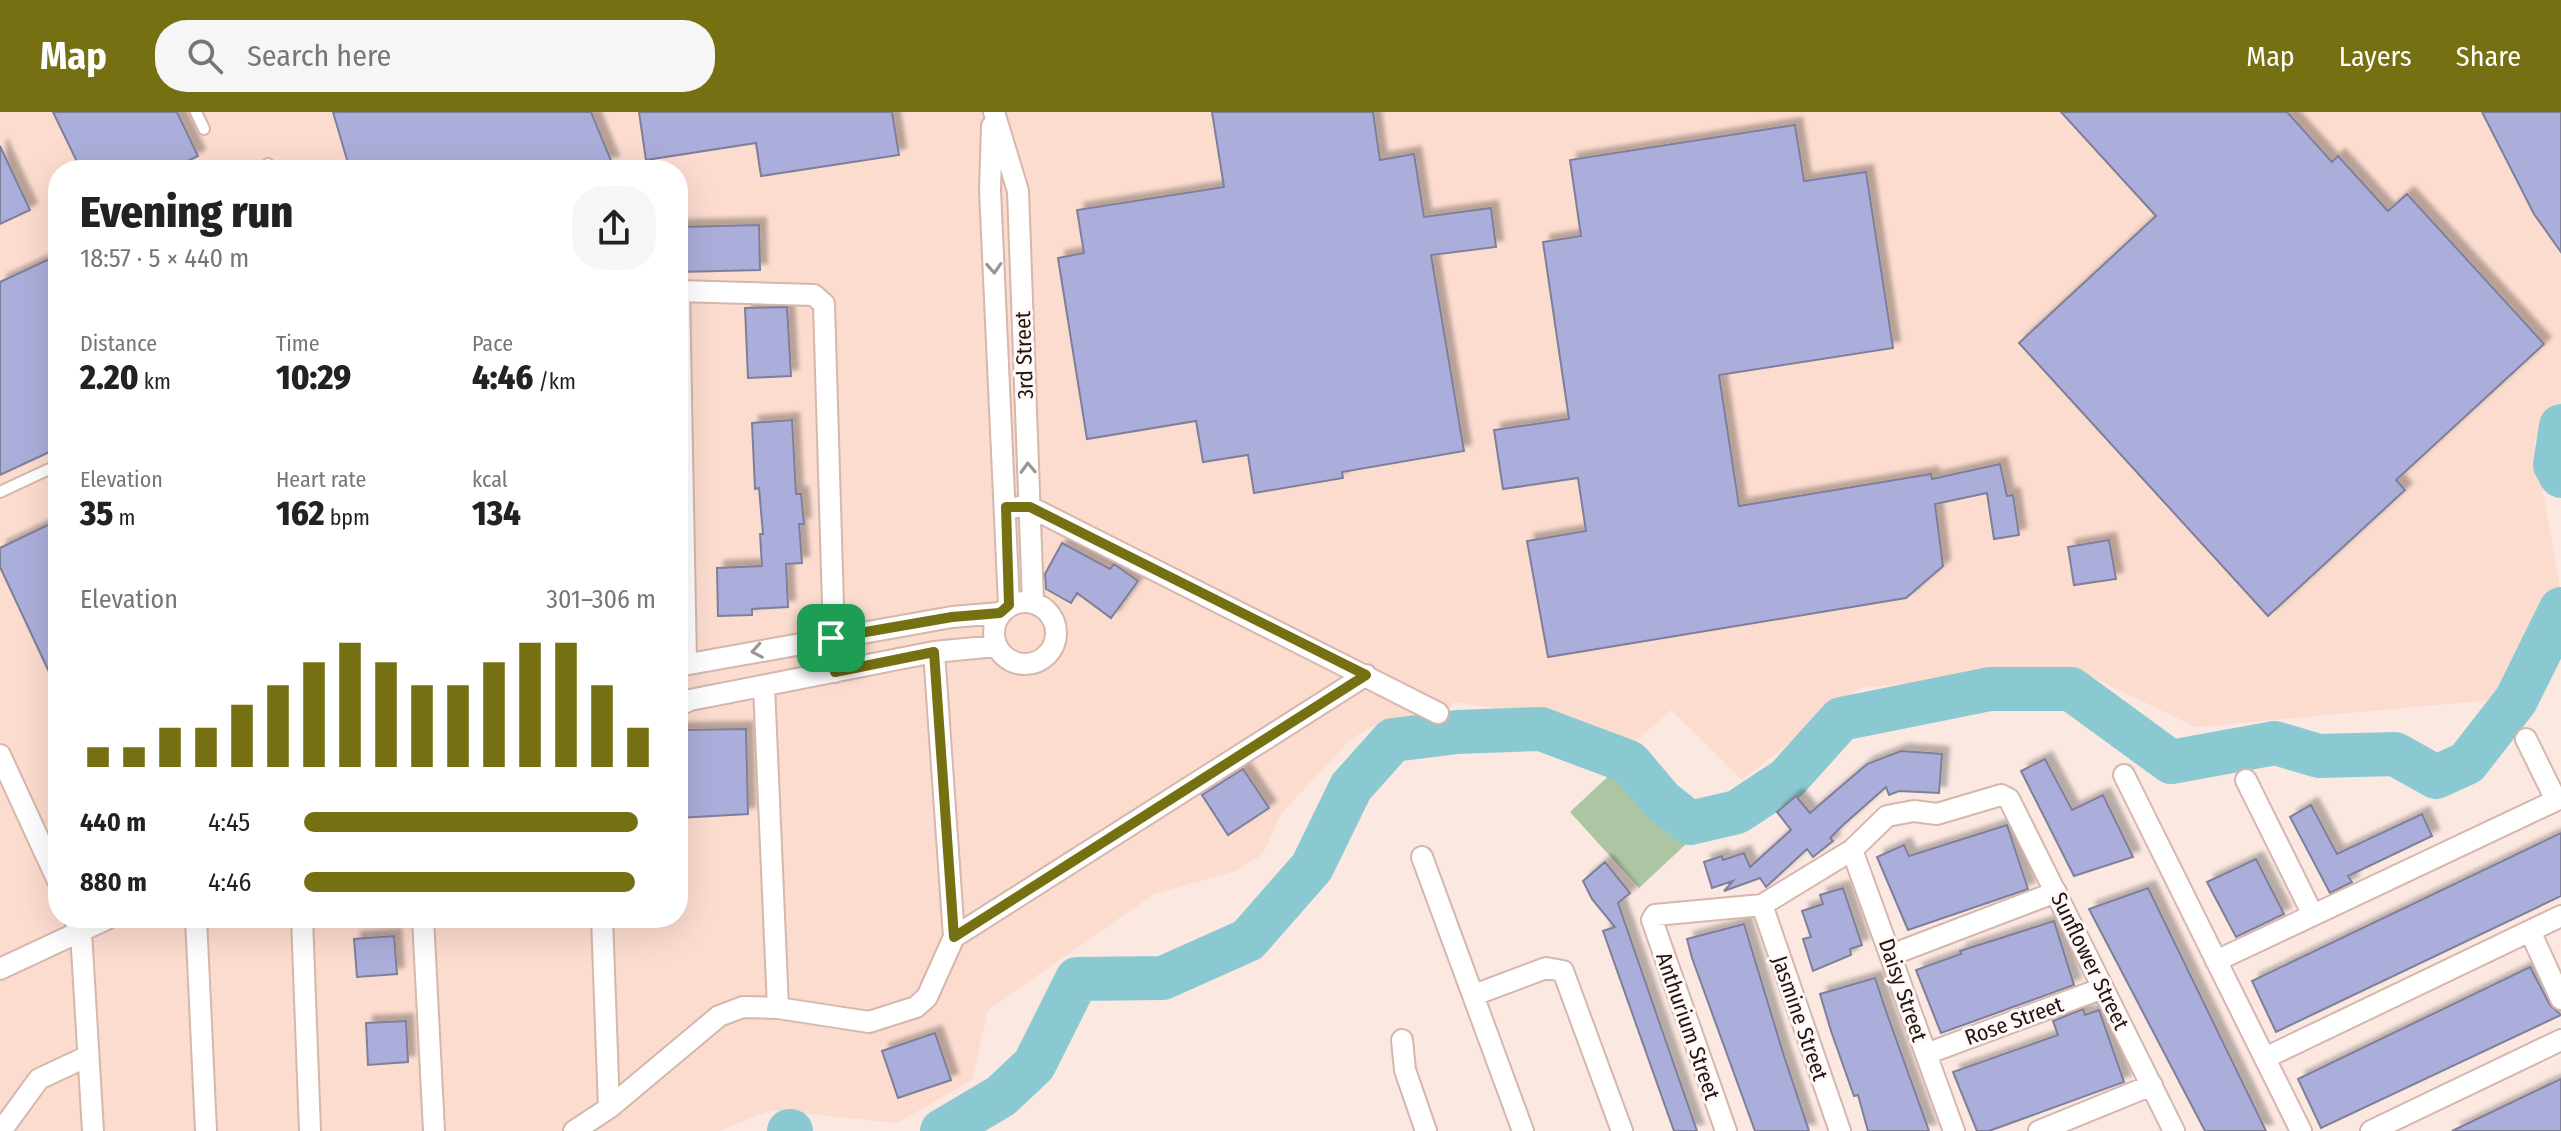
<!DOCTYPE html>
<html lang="en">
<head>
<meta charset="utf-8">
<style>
	body { margin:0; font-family:"Fira Sans Condensed",sans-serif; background:#f6f6f6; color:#222; height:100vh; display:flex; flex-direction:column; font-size:30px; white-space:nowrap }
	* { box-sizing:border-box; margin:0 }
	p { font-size:26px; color:#767676 }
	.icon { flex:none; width:44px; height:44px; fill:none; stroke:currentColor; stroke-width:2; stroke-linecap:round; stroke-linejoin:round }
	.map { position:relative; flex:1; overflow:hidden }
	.sheet { position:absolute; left:48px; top:48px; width:640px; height:768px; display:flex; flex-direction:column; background:#fff; border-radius:32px; box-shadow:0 8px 32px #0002 }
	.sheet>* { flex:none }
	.pin { position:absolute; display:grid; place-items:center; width:68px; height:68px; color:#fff; margin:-34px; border-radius:16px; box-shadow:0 4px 12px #0006 }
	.round { display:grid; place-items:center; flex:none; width:84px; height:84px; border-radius:32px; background:#f6f6f6 }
	.head { display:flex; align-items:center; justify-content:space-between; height:136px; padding:0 32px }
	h1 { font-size:44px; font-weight:800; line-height:60px }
	.stats { display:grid; grid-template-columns:repeat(3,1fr); gap:12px; height:136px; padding:8px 32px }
	.stats div { display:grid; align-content:center }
	.stats b { font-size:34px; font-weight:800 }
	.stats small { font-size:22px; font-weight:400 }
	.stats p { font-size:22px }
	.chart { height:224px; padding:16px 32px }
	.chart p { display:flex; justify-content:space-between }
	.chart svg { width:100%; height:144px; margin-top:8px; stroke:#757012; stroke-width:6 }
	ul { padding:0 32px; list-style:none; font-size:26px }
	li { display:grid; grid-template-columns:128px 96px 1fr; align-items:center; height:60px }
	li i { height:20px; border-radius:10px; background:#757012 }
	header { display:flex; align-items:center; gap:48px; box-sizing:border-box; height:112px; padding:0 40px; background:#757012; color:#fff }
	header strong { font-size:38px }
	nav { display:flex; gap:44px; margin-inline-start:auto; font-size:28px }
	.search { width:560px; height:72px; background:#f6f6f6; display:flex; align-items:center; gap:20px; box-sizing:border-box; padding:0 28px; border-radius:32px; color:#767676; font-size:30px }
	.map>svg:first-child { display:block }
</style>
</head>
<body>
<header>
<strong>Map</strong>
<div class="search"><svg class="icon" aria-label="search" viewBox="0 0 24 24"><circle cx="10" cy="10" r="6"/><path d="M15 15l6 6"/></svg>Search here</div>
<nav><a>Map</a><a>Layers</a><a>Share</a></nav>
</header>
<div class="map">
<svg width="2561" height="1019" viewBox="0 0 2561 1019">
	<defs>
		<filter id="shadow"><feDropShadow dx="7" dy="-7" stdDeviation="2" flood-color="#0004"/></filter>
	</defs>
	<rect width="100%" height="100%" fill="#fbe8e1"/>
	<!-- built -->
	<path fill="#fcdccf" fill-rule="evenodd" d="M0,0H2561V296L2534,329L2561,481L2492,588L2195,615L2074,556L1860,576L1742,668L1671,598L1626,637L1544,604L1455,590L1439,609L1381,610L1351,627L1281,702L1263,742L1236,759L1154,782L988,898L972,968L897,1011L771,998L719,1019H0ZM58,58H678V806H58Z"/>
	<!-- green -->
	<path fill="#acc6a4" d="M1616,657L1685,733L1639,776L1570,700Z"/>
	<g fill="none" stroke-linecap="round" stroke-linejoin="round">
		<!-- river -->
		<path stroke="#8bc9d2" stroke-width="44" d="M2561,314L2555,353L2561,364
			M789,1019H791
			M942,1019L1001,984L1034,953L1077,867L1163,866L1248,828L1312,755L1351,675L1393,628L1457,620L1541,617L1629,650L1662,689L1690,711L1737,700L1787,667L1841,607L1990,577H2071L2171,650L2275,631L2319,644L2395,642L2436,665L2467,651L2516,588L2561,497"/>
	</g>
	<!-- building -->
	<path fill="#abaeda" stroke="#7e7f99" stroke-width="2" filter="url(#shadow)" d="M53,0H177L198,44L169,58H81Z
		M333,0H591L612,51L565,58H350Z
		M639,0H892L899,43L761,64L756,31L646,48Z
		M1212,0H1373L1380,48L1414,42L1424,105L1491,96L1496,135L1431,143L1464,339L1342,360L1343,366L1254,381L1248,343L1203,350L1196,309L1087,327L1058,146L1084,141L1077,98L1224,75Z
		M2061,0H2287L2332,50L2338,44L2388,99L2407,82L2544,232L2396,368L2405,378L2268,504L2019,231L2156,104Z
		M2482,0H2561V140L2534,102Z
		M1795,13L1804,69L1866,60L1893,236L1719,263L1739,394L1931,362L1932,367L2000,352L2007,384L2013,383L2019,423L1994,427L1987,381L1935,392L1943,454L1906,486L1548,545L1527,429L1586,419L1578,366L1503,377L1494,318L1569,307L1543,130L1581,124L1570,48Z
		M0,34L30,98L0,112Z
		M759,113L760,158L678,160V115Z
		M58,143V336L0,363V170Z
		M787,195L791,264L748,266L745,196Z
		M792,308L796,382H801L804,412H799L802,451L786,452L788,495L752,497V503L718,504L717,456L762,454L760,422H763L759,376L755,377L752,311Z
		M58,408V579L0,455V436Z
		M2109,428L2116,467L2074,473L2068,435Z
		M1062,431L1110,457L1114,452L1138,469L1111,506L1077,481L1071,491L1046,477L1045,462Z
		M746,617L748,702L678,706V618Z
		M1901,639L1942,642L1939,681L1899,679L1889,683L1886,675L1842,714L1830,726L1833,729L1813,745L1807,737L1766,775L1760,766L1724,779L1733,769L1712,776L1704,750L1722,744L1723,748L1744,741L1750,755L1791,718L1777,700L1796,684L1810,701L1867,652Z
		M2045,647L2072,698L2103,683L2133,745L2074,764L2021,659Z
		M1243,657L1269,696L1228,723L1202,683Z
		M2311,693L2337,742L2422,702L2432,724L2348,764L2352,770L2330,781L2290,705Z
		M2007,713L2028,777L1908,818L1877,745L1904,733L1909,744Z
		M2561,721V784L2276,920L2252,869Z
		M2256,747L2284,802L2236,825L2207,770Z
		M1605,750L1630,781L1618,791L1697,1019H1674L1603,819L1615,815L1592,787L1583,769Z
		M1843,776L1862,833L1850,837L1851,843L1813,859L1803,827L1811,825L1802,799L1823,792L1820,783Z
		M2148,776L2266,1019H2205L2089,797Z
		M2054,809L2074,873L1941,921L1916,858L1961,842L1960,839Z
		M1744,812L1784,944L1809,1019H1755L1692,846L1687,827Z
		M394,824L397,862L357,865L354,827Z
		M2530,855L2550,893L2561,903L2321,1016L2298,967Z
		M1875,866L1886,899L1929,1019H1868L1858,983L1854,984L1831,919L1820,882Z
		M2083,897L2085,903L2099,898L2124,970L1989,1019H1977L1953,960L2058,923L2053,909Z
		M406,909L408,950L368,953L366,911Z
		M935,921L951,968L898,986L882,939Z
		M2561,967V1019H2452L2548,973Z"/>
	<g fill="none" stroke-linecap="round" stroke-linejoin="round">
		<!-- service casing -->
		<g stroke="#d5b7ab" stroke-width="14">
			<path id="service" d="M196,0L204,17
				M268,52L270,58
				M0,380L58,353"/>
		</g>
		<!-- minor casing -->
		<g stroke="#d5b7ab" stroke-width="24">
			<path id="minor" d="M994,0L1018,79L1033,490
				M992,14L990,78L1009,493
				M678,179L814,183L824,192L835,560
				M679,179L686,551
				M1018,395H1030L1438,601
				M994 521a31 31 0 1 1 62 0a31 31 0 1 1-62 0Z
				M678,554L952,505L1000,501
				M764,574L778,896
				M678,594L690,588L934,540L996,534
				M2526,627L2556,688
				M0,643L58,769
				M2124,663L2301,1019
				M2246,668L2313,803
				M1852,738L1954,1019
				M1422,745L1523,1019
				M1762,793L1840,1019
				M74,806L81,820L93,1019
				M196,806L206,1019
				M302,806L310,1019
				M423,806L434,1019
				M602,806L609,996
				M2530,819L2561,887
				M954,825L1366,563
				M1891,843L2056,780
				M2216,849L2561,686
				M0,857L109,806
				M1474,883L1546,856L1563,859L1622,1019
				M1402,928L1405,958L1426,1019
				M1926,942L2103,876
				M2265,946L2561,804
				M1,1019L39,967L88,944
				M574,1019L609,996L719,904L743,895L778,896L869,910L916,895L927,885L954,825L934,540
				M1726,1019L1652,808L1655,803L1762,793L1852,738L1887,704L1914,699L1937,702L2001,683L2009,687L2174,1019
				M2039,1019L2152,973
				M2371,1019L2561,928"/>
		</g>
		<!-- service -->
		<use href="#service" stroke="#fff" stroke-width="10"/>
		<!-- minor -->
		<use href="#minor" stroke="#fff" stroke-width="20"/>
	</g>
	<!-- one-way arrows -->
	<defs><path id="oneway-chevron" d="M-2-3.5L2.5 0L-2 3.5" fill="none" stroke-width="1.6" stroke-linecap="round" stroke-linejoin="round" transform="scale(2)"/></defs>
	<g stroke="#9b9694">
		<use href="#oneway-chevron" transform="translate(994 156) rotate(87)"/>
		<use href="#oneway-chevron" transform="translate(1028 356) rotate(-92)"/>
		<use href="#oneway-chevron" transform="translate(757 539) rotate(170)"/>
	</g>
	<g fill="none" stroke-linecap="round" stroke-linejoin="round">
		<!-- route casing -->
		<g stroke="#fff" stroke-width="16">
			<path id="route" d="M1006,395H1030L1366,563L954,825L934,540L835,560L831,526L952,505L1000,501L1009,493Z"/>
		</g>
		<!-- route -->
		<use href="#route" stroke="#757012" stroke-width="10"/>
	</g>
	<g text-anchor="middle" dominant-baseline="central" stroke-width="6" stroke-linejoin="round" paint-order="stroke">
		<!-- street labels -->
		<g font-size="22" fill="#211612" stroke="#fff8f6">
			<text transform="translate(1024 243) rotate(-92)">3rd Street</text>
			<text transform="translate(2090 849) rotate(64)">Sunflower Street</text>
			<text transform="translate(1903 878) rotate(71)">Daisy Street</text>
			<text transform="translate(1800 906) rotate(71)">Jasmine Street</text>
			<text transform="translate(2014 909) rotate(-20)">Rose Street</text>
			<text transform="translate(1688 914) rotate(71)">Anthurium Street</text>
		</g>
	</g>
</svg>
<div class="pin" style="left:831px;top:526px;background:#1e9e55"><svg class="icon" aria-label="arrive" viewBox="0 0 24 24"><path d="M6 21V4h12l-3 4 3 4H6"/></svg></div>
<section class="sheet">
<div class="head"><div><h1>Evening run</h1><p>18:57 · 5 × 440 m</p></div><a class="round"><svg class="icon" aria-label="share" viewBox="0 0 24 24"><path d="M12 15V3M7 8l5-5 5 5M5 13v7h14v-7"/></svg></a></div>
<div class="stats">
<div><p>Distance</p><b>2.20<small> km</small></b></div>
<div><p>Time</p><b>10:29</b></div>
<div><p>Pace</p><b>4:46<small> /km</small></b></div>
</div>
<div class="stats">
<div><p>Elevation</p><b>35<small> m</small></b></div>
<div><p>Heart rate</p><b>162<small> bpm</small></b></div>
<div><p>kcal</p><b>134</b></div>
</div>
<div class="chart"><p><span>Elevation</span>301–306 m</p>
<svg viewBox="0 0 160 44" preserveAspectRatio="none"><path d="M5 44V38M15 44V38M25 44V32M35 44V32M45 44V25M55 44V19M65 44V12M75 44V6M85 44V12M95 44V19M105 44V19M115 44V12M125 44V6M135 44V6M145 44V19M155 44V32"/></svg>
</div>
<ul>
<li><b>440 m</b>4:45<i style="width:95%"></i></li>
<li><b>880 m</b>4:46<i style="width:94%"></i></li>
</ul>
</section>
</div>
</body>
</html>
